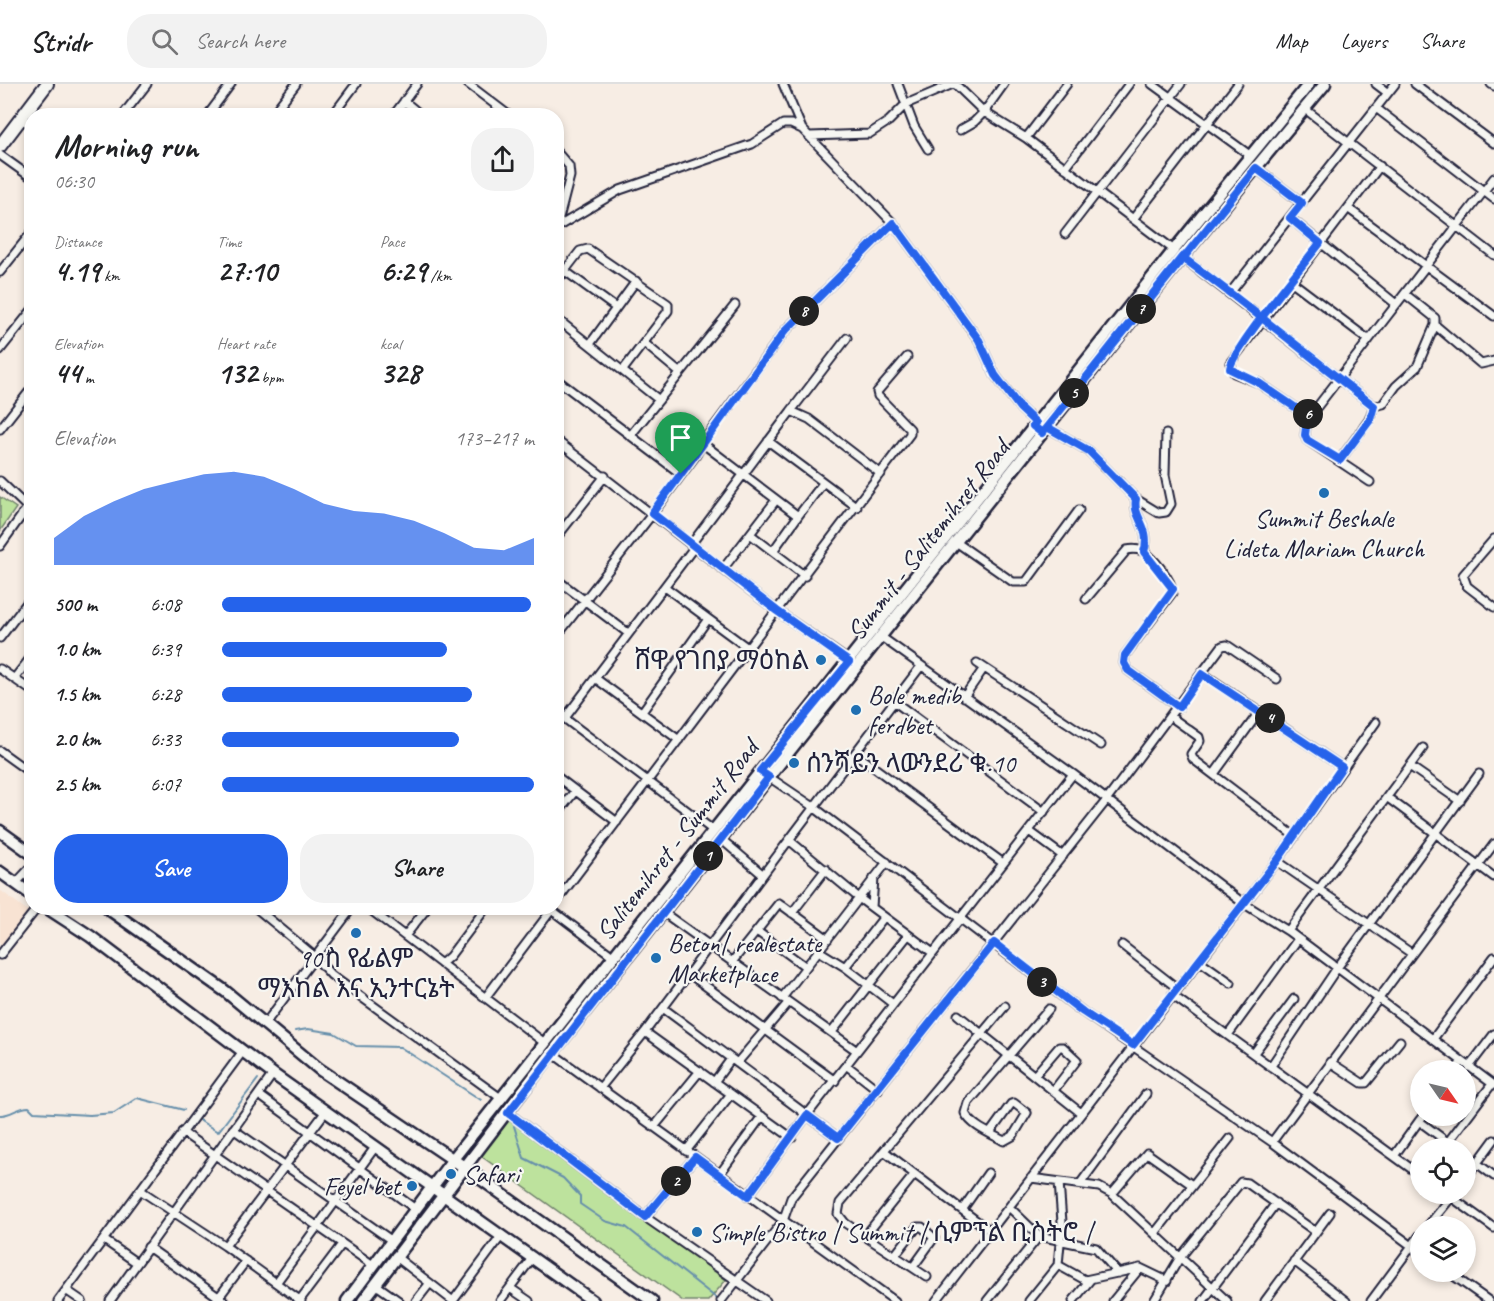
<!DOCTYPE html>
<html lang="en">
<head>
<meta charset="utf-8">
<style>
	body { margin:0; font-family:Caveat,"Noto Sans Ethiopic",sans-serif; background:#f2f2f2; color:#202124; height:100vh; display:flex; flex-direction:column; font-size:22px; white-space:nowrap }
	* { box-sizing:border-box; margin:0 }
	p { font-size:20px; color:#757577 }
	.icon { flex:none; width:33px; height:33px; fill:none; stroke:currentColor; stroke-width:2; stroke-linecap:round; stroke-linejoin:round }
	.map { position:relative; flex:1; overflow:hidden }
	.panel { position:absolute; left:24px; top:24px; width:540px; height:807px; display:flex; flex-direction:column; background:#fff; border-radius:24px; box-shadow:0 3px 9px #0003 }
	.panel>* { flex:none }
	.needle { width:39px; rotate:124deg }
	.tools { position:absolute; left:1410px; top:976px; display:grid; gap:12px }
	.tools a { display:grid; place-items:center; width:66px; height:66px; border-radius:50%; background:#fff; box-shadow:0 3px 9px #0003; font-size:30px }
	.pin { position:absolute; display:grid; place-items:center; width:51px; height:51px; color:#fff; margin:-62px -26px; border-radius:50% 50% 50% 0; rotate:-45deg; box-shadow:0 0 6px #0007 }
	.pin .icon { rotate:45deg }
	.km { position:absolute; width:30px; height:30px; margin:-15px; border-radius:50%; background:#222; color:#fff; font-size:16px; line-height:30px; text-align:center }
	.round { display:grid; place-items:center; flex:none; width:63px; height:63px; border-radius:24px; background:#f2f2f2 }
	.headline { display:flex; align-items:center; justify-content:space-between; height:102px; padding:0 30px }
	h1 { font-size:33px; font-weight:800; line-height:45px }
	.figures { display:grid; grid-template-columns:repeat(3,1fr); gap:9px; height:102px; padding:6px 30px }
	.figures div { display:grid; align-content:center }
	.figures b { font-size:30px; font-weight:800 }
	.figures small { font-size:16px; font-weight:400 }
	.figures p { font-size:16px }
	.chart { height:168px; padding:12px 30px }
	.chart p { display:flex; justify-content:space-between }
	.chart svg { width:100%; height:108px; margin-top:6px; fill:#2563eb; opacity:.7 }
	.action { display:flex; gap:12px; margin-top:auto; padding:12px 30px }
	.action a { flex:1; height:69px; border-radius:24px; background:#2563eb; color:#fff; font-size:24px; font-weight:800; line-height:69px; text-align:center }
	.action a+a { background:#f2f2f2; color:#202124 }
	ul { padding:0 30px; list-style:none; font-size:20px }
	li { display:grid; grid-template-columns:96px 72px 1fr; align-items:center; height:45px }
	li i { height:15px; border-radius:8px; background:#2563eb }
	header { display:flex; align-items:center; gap:36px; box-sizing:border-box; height:84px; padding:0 30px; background:#fff; border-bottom:2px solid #e0e0e0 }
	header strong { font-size:28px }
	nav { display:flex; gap:33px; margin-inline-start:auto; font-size:21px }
	.search { width:420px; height:54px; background:#f2f2f2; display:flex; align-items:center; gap:15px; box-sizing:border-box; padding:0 21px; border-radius:24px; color:#757577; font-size:22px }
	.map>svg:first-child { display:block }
</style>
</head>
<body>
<header>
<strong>Stridr</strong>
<div class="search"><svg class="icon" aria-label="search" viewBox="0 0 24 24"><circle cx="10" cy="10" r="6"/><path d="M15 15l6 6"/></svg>Search here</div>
<nav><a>Map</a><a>Layers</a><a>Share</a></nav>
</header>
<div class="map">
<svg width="1494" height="1217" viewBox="0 0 1494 1217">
	<rect width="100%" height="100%" fill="#f7ede4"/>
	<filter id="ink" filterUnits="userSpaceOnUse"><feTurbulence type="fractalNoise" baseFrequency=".0167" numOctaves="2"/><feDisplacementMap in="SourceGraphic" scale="12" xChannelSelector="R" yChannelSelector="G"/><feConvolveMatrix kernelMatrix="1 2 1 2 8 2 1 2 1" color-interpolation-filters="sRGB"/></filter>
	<g filter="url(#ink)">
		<!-- built -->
		<path fill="#f8e3d3" d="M0,806L28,827L0,864Z"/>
		<!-- green -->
		<path fill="#bde29d" stroke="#70826c" stroke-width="1.5" d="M0,413L16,424L0,447Z
			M510,1033L726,1196L708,1217H683L481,1072Z"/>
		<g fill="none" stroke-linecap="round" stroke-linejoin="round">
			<!-- stream -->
			<path stroke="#668fab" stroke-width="2" d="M295,947L308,945L334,949L356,962L400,963L481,1016
				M0,1031C10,1032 18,1023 29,1023L34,1028L90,1031L114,1029L137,1014L184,1026
				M199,1036L218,1048L258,995
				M514,1042L524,1074L563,1094L580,1112V1120L605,1137L626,1143L720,1217"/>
			<!-- street casing -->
			<g stroke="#22223b" stroke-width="11">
				<path id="street" d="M468,0L510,32
					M783,0L802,45
					M898,0L914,42L928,65
					M955,0L984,28L974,38L960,46
					M1004,0L984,28L1026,54
					M1067,0L1026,54L1174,166
					M1152,0L1251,72
					M1376,0L1388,9
					M1415,0L1494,59
					M1491,0L1494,2
					M404,17L422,32
					M1376,24L1494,115
					M1305,25L1494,171
					M122,32L147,0
					M207,32L231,0
					M271,32L296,0
					M332,32L356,0
					M393,32L417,0
					M20,34L32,42
					M810,52L869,50L889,37L906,20L953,0
					M556,67L569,82L570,92L556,146
					M0,71L32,94
					M1380,82L1230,279L1234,289L1259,299L1299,326L1308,328L1317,323L1494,94
					M1065,84L1129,0
					M1256,84L1302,119
					M1349,125L1494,232
					M1290,134L1396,220
					M1133,135L1238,0
					M559,142L620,106L752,60L783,40H791L802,45L893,139L979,256L995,291L1020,324L1036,339
					M1065,150L1181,0
					M1182,173L1374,322L1383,320L1396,302L1417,283L1435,241V234L1405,210
					M565,187L616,224
					M0,188L32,148
					M1291,197L1369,256
					M556,198L580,167L588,165L668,220V227L623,286
					M1230,209L1395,0
					M556,234L659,316
					M1435,241L1481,280L1494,277
					M644,259L680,289
					M590,260L636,197
					M0,266L32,226
					M556,295L681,390
					M791,327L847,254
					M1308,328L1305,351L1307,356L1370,398
					M1047,343L1089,367L1136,415L1159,429L1166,428L1171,420L1165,391L1166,350
					M0,345L32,304
					M630,352L735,221
					M556,356L777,527L849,577
					M768,357L857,423
					M702,359L785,247L893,139
					M1340,376L1369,336L1374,322
					M0,397L27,423
					M1136,415C1132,434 1152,443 1144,468
					M22,430L32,437
					M750,450L805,492
					M556,454L605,392
					M1494,455L1463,491L1467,502L1494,523
					M956,458L1013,498H1026L1079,426
					M692,459L791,327L809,335L881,390
					M0,462L32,417
					M773,467L798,432
					M723,485L776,416
					M556,495L628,549
					M665,503L749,565
					M1086,515L1127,466C1132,465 1137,465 1142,467C1152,471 1174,498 1172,509L1125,571L1124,579L1128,586L1179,623
					M880,552L1073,690L1243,819L1288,847L1494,1001
					M556,553L653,429L696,371L702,359L798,432L823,399
					M0,554L32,512
					M977,579L1101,661
					M0,585L32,607
					M1202,589L1342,683
					M595,594L679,656
					M14,595L32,572
					M964,613L984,584
					M895,618L1044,728
					M556,628L714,747
					M642,628L708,535
					M1171,633L1199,653L1200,657L1191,670L1193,675L1293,751
					M565,634L695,462
					M0,667L32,690
					M856,670L1003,779
					M1411,683L1460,717
					M1214,690L1260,627
					M766,691L815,724L1083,928L1272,1058L1420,1168
					M556,692L617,738
					M1388,714L1494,793
					M556,731L575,707
					M1029,747L1063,772
					M721,755L762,790
					M789,756L921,582
					M1277,777L1411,869
					M16,799L32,782
					M556,818L910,350V345L878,312L877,308L907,273
					M872,823L874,794
					M256,824L314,872L331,891L502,1015
					M368,824L546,960
					M549,824L614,873
					M664,829L857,967
					M792,829L826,785
					M1288,847L1423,664
					M758,848L806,883
					M405,852L427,824
					M1122,861L1177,904
					M819,867L845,883L884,833
					M0,871L37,824
					M1200,877L1231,899
					M732,878L779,819L828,855
					M441,880L450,872L486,824
					M845,883L893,920
					M688,889L835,997
					M1172,911L1420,1091
					M485,914L553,824
					M782,914L887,778
					M663,924L838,1054
					M958,931L1081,1029
					M264,941L352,824
					M832,948L908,851
					M1228,951L1298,855
					M1433,955L1494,873
					M552,969L895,1217
					M1254,969L1294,915
					M1330,978L1362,999H1366L1400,957
					M737,979L788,919
					M846,981L878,1006
					M1271,982L1337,884L1479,690
					M1469,983L1494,950
					M1455,987L1462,977
					M1035,991L1059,963H1063L1077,976L1054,1006
					M714,998L731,975
					M600,1004L645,948
					M259,1011L414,1124
					M508,1029L645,1133L766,1217
					M1423,1032L1419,1037L1457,1065
					M654,1043L700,987
					M233,1045L391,1156
					M182,1048L373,1181
					M990,1049L1011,1020L1014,1019L1027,1029L1013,1052L1004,1057C992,1050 972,1043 965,1029L968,1019L1049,925
					M792,1054L645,948L789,756L859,814L933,869
					M1272,1058L1494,760
					M1448,1058L1492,1000
					M686,1067L731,1010
					M884,1067L990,1147
					M1466,1071L1494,1092
					M1394,1072L1419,1037
					M719,1091L762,1032
					M1031,1094L1099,1103L1112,1110L1227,1217
					M1466,1094L1494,1056
					M1080,1100L1146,1010
					M140,1106L225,1162L301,1217
					M1112,1110L1147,1069L1192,1101
					M1447,1110L1494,1144
					M748,1112L807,1031L1073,690
					M962,1126L988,1089
					M645,1133L695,1073
					M1427,1143L1454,1110
					M1155,1149L1230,1054
					M865,1152L914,1091
					M1039,1152L1096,1164L1118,1189
					M104,1156L137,1179
					M225,1162L326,1027
					M148,1163L224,1217
					M895,1171L917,1143H922L934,1154L913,1183
					M395,1172L453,1217
					M1294,1177L1346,1217
					M1058,1181L1085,1196L1140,1184L1167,1197
					M1448,1188L1489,1217
					M927,1193L845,1139L838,1130L840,1119L1005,922
					M276,1199L376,1062
					M375,1200L399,1217
					M510,1204L529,1217
					M66,1206L82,1217
					M58,1217L243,967
					M110,1217L273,990
					M216,1217L246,1177
					M299,1217L342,1160
					M416,1217L430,1199
					M453,1217L502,1151
					M500,1217L533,1173
					M721,1217L783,1137L791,1114L1106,717L1222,562L1227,561L1277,595
					M936,1217L1277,777L1376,638
					M987,1217L1039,1152L1009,1123
					M1029,1217L1058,1181L1062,1138L1059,1098
					M1073,1217L1090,1196
					M1113,1217L1140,1184
					M1154,1217L1179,1175L1241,1098L1247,1099L1316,1148
					M1203,1217L1276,1119
					M1265,1217L1330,1129
					M1371,1217L1420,1151"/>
			</g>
			<!-- primary casing -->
			<g stroke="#22223b" stroke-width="15">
				<path id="primary" d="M0,747L32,770
					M0,788L32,811
					M47,824L90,852L273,990L593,1217
					M107,824L225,907L319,985L464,1083L652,1217
					M347,1217L453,1075L1174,166L1309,0
					M363,1217L545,978L769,693L1182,173L1325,0"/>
			</g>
			<!-- highway casing -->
			<g stroke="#22223b" stroke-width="16">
				<path id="highway" d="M0,62L47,0"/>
			</g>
			<!-- street -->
			<use href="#street" stroke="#f6f6f2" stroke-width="7"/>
			<!-- primary -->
			<use href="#primary" stroke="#f6f6f2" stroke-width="10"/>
			<!-- highway -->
			<use href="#highway" stroke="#f6f6f2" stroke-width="12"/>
		</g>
	</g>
	<g fill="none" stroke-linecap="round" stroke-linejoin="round" filter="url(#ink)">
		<!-- route casing -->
		<g stroke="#fff" stroke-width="12">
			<path id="route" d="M681,390L652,429L777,527L849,578L760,687L769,693L508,1029L645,1133L695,1073L748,1112L807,1031L838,1054L994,859L1083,928L1133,961L1277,777L1342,683L1202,590L1179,623L1128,586L1124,579L1125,571L1173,505L1144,468C1152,443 1132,434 1136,415L1089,367L1047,343L1182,173C1248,221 1310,273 1374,322L1370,336L1340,376L1307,356L1305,351L1308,328L1299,326L1259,299L1230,285C1230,268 1305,179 1320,159L1290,134L1302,119L1256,84L1042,349L1033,342L1036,339L1020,324L995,291L979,256L893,139L785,247L681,390"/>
		</g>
		<!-- route -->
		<use href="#route" stroke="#2563eb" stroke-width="8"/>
	</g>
	<!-- markers -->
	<g fill="#1f6fb2" stroke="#f6f6f2" stroke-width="2">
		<circle cx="1324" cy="409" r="6"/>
		<circle cx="821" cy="576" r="6"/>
		<circle cx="856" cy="626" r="6"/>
		<circle cx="794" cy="679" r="6"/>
		<circle cx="356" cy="849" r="6"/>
		<circle cx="656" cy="874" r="6"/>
		<circle cx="451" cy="1090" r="6"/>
		<circle cx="412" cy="1102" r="6"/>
		<circle cx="697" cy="1148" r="6"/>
	</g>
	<g text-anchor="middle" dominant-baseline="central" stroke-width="4.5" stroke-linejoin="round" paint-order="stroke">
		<!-- poi labels -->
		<g font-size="26" fill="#22223b" stroke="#f6f6f2" text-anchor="start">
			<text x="1324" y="434" text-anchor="middle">Summit Beshale<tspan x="1324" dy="30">Lideta Mariam Church</tspan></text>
			<text x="809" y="576" text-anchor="end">ሸዋ የገበያ ማዕከል</text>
			<text x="868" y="611">Bole medib<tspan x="868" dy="30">ferdbet</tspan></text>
			<text x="806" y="679">ሰንሻይን ላውንደሪ ቁ.10</text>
			<text x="668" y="859">Beton| realestate<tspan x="668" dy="30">Marketplace</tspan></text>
			<text x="356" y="874" text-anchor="middle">90'ስ የፊልም<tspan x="356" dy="30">ማእከል እና ኢንተርኔት</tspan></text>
			<text x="463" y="1090">Safari</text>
			<text x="400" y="1102" text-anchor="end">Feyel bet</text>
			<text x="709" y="1148">Simple Bistro | Summit | ሲምፕል ቢስትሮ |</text>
		</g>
		<!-- street labels -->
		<g font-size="26" fill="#22223b" stroke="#f6f6f2">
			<text transform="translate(928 456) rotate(-52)">Summit - Salitemihret Road</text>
			<text transform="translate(677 756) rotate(-52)">Salitemihret - Summit Road</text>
		</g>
	</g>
</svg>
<div class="tools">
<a><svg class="needle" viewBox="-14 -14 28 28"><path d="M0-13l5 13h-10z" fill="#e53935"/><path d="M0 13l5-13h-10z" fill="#757577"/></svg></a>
<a><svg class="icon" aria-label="locate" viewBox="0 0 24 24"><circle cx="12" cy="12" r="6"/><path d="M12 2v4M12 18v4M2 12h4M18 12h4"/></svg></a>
<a><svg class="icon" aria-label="layers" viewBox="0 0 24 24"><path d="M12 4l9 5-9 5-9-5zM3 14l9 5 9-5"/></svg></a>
</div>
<div class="pin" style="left:681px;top:390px;background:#1e9e55"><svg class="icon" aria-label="arrive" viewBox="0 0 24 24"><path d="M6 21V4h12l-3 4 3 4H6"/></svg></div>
<b class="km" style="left:708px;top:772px">1</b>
<b class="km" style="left:676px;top:1097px">2</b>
<b class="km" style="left:1042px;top:898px">3</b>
<b class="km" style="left:1270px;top:634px">4</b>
<b class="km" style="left:1074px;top:309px">5</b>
<b class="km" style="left:1308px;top:330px">6</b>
<b class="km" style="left:1141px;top:225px">7</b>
<b class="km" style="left:804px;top:227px">8</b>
<section class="panel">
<div class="headline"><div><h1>Morning run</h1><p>06:30</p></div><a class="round"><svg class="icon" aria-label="share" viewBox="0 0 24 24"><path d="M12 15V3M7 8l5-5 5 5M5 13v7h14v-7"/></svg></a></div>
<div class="figures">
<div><p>Distance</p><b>4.19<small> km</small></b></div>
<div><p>Time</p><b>27:10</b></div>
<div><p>Pace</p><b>6:29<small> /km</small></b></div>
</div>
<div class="figures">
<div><p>Elevation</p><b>44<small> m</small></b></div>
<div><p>Heart rate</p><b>132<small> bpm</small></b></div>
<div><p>kcal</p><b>328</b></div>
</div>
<div class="chart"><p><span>Elevation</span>173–217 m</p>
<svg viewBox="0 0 160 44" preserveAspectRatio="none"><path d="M0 44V33L10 24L20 18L30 13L40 10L50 7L60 6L70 8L80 13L90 19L100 22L110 23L120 26L130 31L140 37L150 38L160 33V44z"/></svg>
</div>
<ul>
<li><b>500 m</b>6:08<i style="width:99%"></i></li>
<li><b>1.0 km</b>6:39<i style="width:72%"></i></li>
<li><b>1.5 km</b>6:28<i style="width:80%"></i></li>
<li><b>2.0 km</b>6:33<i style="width:76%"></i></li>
<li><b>2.5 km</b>6:07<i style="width:100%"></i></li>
</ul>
<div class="action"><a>Save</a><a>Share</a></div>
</section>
</div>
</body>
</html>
